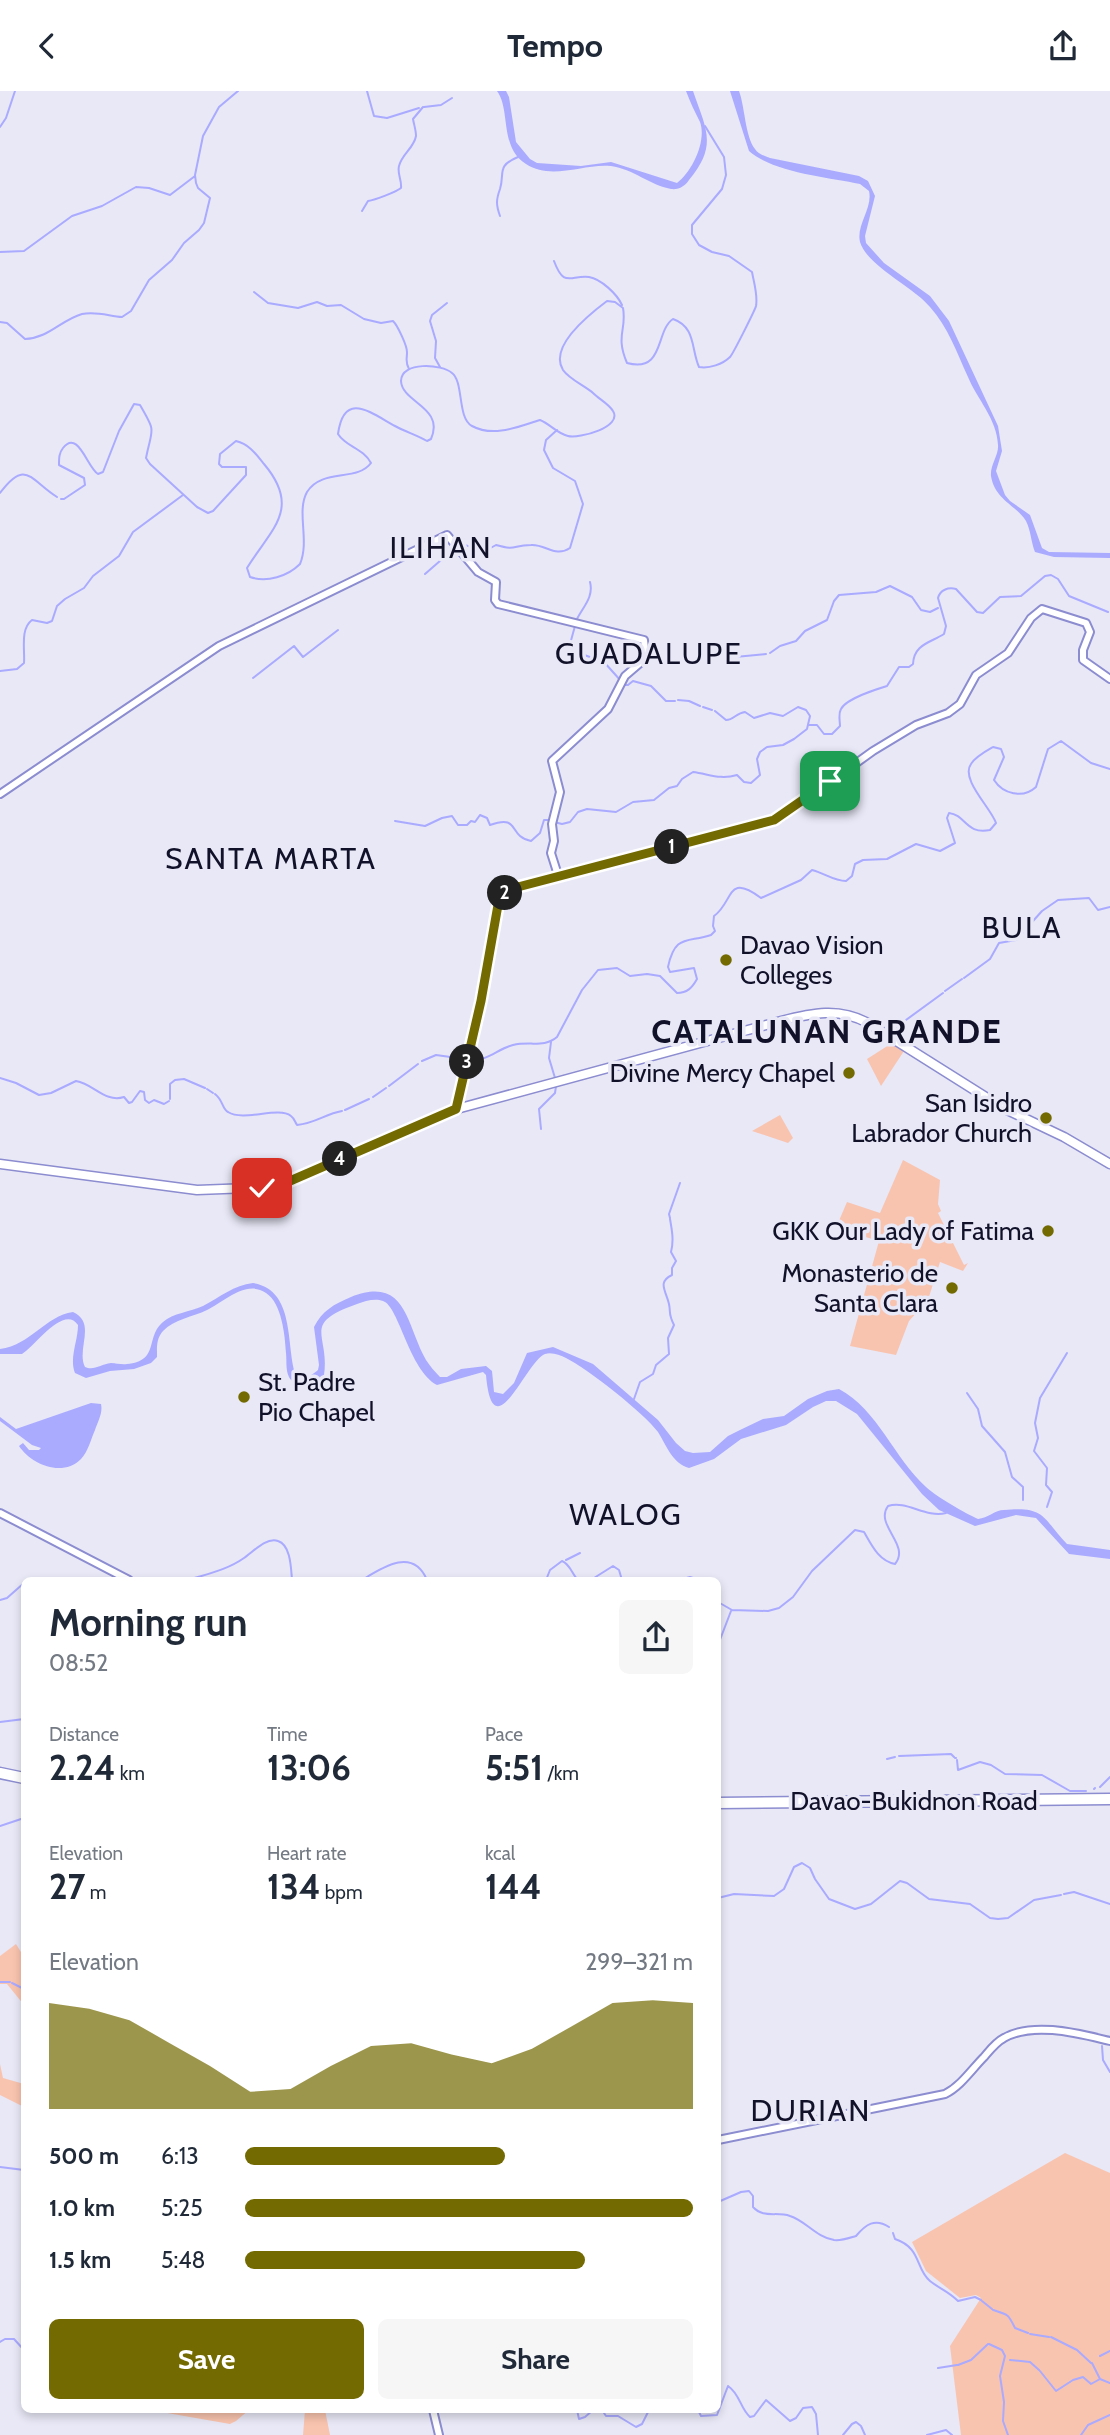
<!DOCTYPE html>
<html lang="en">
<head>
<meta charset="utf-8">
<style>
	body { margin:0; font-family:Cabin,sans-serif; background:#f6f6f7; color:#1f2937; height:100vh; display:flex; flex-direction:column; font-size:26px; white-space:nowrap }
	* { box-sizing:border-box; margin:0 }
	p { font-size:23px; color:#747a83 }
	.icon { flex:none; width:38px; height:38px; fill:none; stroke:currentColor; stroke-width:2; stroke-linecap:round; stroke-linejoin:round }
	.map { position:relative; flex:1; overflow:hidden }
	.side { position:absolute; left:21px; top:1486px; width:700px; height:836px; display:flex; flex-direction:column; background:#fff; border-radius:10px; box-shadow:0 4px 10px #0003 }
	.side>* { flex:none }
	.pin { position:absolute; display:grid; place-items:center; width:60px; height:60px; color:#fff; margin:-30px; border-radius:14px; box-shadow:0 4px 10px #0006 }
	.km { position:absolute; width:35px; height:35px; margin:-18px; border-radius:50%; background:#222; color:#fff; font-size:19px; line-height:35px; text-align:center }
	.round { display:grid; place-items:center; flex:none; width:74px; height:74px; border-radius:10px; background:#f6f6f7 }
	.summary { display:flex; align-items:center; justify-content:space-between; height:119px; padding:0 28px }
	h1 { font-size:38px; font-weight:700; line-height:52px }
	.stats { display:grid; grid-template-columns:repeat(3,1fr); gap:10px; height:119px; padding:7px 28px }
	.stats div { display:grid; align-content:center }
	.stats b { font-size:35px; font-weight:700 }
	.stats small { font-size:19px; font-weight:400 }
	.stats p { font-size:19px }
	.chart { height:196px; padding:14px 28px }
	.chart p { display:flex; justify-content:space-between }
	.chart svg { width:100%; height:126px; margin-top:7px; fill:#736a02; opacity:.7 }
	.action { display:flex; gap:14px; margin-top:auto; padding:14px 28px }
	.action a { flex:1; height:80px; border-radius:10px; background:#736a02; color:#fff; font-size:28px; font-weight:700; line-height:80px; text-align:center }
	.action a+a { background:#f6f6f7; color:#1f2937 }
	ul { padding:0 28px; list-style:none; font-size:23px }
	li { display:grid; grid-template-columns:112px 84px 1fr; align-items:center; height:52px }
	li i { height:18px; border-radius:9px; background:#736a02 }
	header { display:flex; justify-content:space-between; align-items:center; height:91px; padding:0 28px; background:#fff; font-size:32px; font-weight:700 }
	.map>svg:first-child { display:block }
</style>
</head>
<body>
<header><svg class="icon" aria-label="back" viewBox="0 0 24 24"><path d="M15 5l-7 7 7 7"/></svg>Tempo<svg class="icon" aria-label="share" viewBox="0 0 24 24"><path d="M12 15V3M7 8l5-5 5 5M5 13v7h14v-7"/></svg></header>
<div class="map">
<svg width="1110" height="2344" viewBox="0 0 1110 2344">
	<rect width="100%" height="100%" fill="#e8e8f7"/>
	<!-- green -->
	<path fill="#f9c4af" d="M892,952L904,960L881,995L867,968Z
		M780,1024L793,1047L788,1052L752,1040Z
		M903,1069L940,1089L938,1113L941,1120L938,1122L964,1174L968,1172L963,1180L940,1171L928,1209L909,1230L896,1264L850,1255L879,1150L842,1139L838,1132L847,1111L880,1122Z
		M16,1853L24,1866V1914L7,1893H0V1865Z
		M0,1973L3,1987L24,1993V2016L0,2004Z
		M1065,2062L1110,2082V2344H961L950,2255L981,2207L976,2204L960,2207L926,2180L912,2151Z
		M150,2319H249L236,2330L230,2333Z
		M305,2319H325L330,2344H303Z"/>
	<!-- water -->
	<path fill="#aaf" d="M497,0H506L509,6L516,51L530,68L537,72L581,75L611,71L677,92C692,81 707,50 700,31C695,21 690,11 686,0H693C706,38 718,54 689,89C685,95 679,99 671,98C650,94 633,78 611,75C584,72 552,90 526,73C499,56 511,19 497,0Z
		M730,0H739C745,16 745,45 755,58C758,63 765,65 770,67L859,85L868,90L875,105L865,145L866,152L884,172L930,205L949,230L998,335L1002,360L996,380L1005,404L1010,410L1030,424L1042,457L1049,461L1110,462V467L1054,466L1035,461C1031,451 1031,440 1026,430C1016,414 995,409 991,385C990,374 999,364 998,354C997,328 977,308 968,286C957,262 948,236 930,216C914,196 867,175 860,151C856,134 873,117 869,100L860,93C827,86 774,82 749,60Z
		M253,1192C295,1199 286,1252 295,1282C304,1289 310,1286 318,1279L319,1274L314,1236C322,1220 334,1213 351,1206C407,1184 406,1234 426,1269C430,1275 435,1281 440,1286H447L461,1278L486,1275L492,1280L494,1301L503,1303L514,1292L527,1262L553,1256L593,1273L658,1329L676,1352L685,1360L693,1362L710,1361L728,1345L740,1339L763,1328L784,1325L808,1308L827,1300L839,1298C878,1319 894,1367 926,1396C937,1406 965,1422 978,1428C988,1427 995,1419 1004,1419C1046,1415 1042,1427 1067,1453L1110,1459V1468L1069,1463L1036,1427L1016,1424L975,1435L939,1419L922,1403L857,1323L836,1310H826L813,1316L786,1334L741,1348L714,1368L689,1377C673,1373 666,1354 658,1341C644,1322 588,1278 566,1267C560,1264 552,1261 545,1263C526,1270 493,1362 486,1284L483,1281L437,1294C409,1279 399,1215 383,1210C375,1207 365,1210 357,1213C300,1233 330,1243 324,1284L312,1293C306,1293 296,1293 291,1289C285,1282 287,1271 286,1262C285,1245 282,1212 266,1202C246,1188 224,1211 207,1219C193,1226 174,1228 163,1240C156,1248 157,1256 157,1266L151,1272L134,1278L110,1280L86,1287L75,1282C69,1267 78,1250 78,1234C64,1213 35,1255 22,1263H0V1258C31,1254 45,1225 73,1221C97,1232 76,1258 85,1276C94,1280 101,1273 111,1272C116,1272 122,1274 127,1273C160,1270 145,1246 163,1231C173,1222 190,1221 203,1215C220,1206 234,1194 253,1192Z
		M91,1312L101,1313C103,1322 98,1330 95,1339C91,1348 88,1361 81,1368C62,1387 31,1373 19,1355L23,1352L29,1359H39L41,1357L32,1354L0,1330V1326L16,1338Z"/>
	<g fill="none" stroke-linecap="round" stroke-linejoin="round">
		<!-- stream -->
		<path stroke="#aaf" stroke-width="2" d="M367,0L374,25L387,27L419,17
			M424,16L441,14L452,7
			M0,36L6,27L15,0
			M362,120L368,110C375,109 396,101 401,97C402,89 397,83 399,75C402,63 414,57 416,45C416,39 414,34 413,28L423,16
			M500,125C496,114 496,109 500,98C505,82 496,75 518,66
			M0,161L24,160L72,125L102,115L136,96L149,97L170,104L195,85
			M554,170C564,197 570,184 589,186C601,188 617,203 622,214
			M254,201L268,212L298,217L317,211L327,215L341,214L364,228L381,232L393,230C398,235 407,255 407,261C407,269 405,271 409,278
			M0,231L7,232L25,248C49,247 61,229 82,223C96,220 109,225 122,226L131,220L149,189L172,169L184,152L199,139L204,132L210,107L198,97L196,92L195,84L203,45L219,16L238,0
			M440,276L435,267L436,250L430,230L432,224L447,212
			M0,402C26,367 30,389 57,406
			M61,408H64L85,394L84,387L59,374C59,367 59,362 63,357C78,338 87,376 98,383L103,381L119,340L134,313L140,314C157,343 152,336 146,367L150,373L197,416L208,422L213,420L246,384V376H222L219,373L220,363L236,350C249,353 256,363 264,373C302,418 271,438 247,477L250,486C267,492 288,485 300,473C310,449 296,421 307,401C322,377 357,391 371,372C363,357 346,356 338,343C344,299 371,322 395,335C406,341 417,344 427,350L431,348C445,316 402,312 401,290C401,270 442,273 452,282C464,291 457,327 472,335C494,347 520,335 540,329C550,333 558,343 568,345C579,348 623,336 613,320C609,313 599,308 593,302C585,295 569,288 563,279C548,255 591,222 607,210L615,211L623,217C627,239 615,244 627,272C665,282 655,240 673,228C696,236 691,258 699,276C709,278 723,273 730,266C733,263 755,219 756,215C758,204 754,192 752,181L729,165L712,161L699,154L692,143V134L722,98L726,84L724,66L705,35
			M459,453L487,459L496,454C517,460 512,454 531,454C546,453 555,467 570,457L583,413L575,390L553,377L544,359L546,349L557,339
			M425,483L456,456
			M577,528C583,516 594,506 590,491
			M575,535L570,553L573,560L604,571L621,590
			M770,562L780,555L796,550L805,540L827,529L834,510L839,504L876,501L890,495L912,506L921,519L930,521L938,517
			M735,566L766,563
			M0,580L17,578L24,572C25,558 20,538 32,529L47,532L52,530L57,515L65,508L84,497L93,485L119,465L133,441L183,404
			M253,587L294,555L303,566L338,539
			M625,594H628L633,590L651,595L666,610H675
			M678,609L689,610L700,615
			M703,616L712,619
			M809,634H817L824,643H832L840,635C840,630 838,623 841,618C846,608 877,598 887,595L899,576H909L913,573C914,553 930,552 944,543L946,535L938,507C940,499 948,496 956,498L977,521L983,522L1000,506L1021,505L1045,485L1051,484L1058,488L1069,505L1108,521
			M395,730L425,735L442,727L452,725L458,734H467L471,730L475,731L480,724L487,727L490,734C521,723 507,745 531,750L540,742L544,729H550
			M554,731L562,733L570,731L578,721L587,718L616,721L633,711L654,709L669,697L677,695L682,688L693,681C709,683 720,689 737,684L744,691L751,692L760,684L757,668L760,661L767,656L783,654L794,648L807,638L810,625L806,619L798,616L783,625L770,622L754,627L745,621C736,622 734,629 726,629L715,620
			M964,887L990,868L999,852L1016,849L1042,820L1058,809L1089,807L1098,819L1110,816
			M945,900L962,888
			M895,937L943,902
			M551,951L549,967L555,987
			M470,969C489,970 497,958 513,954C530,950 544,957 557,946L582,899L598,879L617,877L630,885L647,883L660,885L677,902C687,902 692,897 697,888L694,877L670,881L668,876C675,843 687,852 711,844L715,840L713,835L714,825C734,811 726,781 761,807L801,789L812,779C824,782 834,790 846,790L852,785L855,773L863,769L887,768L916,753L940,760L955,752L947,727L949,722C966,724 966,744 990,739L996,732C991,717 960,688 971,673C975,666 986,660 993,656L1001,658L1004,666L994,689C1003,703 1023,708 1036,696L1048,658L1061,650L1091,672L1110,678
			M422,970L436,964L465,968
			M0,987L16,992L39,1004L51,1002L76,990C94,993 105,1012 124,1006L129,1012L132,1011L140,1000L144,1001L145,1009L149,1012L154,1009L164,1013L169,1010
			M389,995L418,973
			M207,998L213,1002
			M215,1003C223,1009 222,1018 228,1021C244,1031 278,1015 291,1025C294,1027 295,1031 297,1034C316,1032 325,1023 342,1020
			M373,1006L386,997
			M170,1008V993L175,989L184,988L205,997
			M345,1019L369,1008
			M541,1038L539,1018L555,1002L556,995
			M670,1127L669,1123L680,1092
			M967,1302L978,1318L982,1335L1005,1361L1012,1386L1023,1396V1409
			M634,1308L640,1291L653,1283L656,1274L669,1263L668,1247L674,1234C668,1222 671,1223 669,1213C666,1200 657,1191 672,1184V1177L676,1170L671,1161C674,1150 672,1139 670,1128
			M1047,1416L1052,1401L1046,1394L1047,1377L1034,1360L1038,1347L1035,1332L1040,1307L1067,1262
			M566,1469L580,1462
			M188,1489C207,1483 227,1479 244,1467C253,1461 266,1446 278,1450C291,1454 291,1478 292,1489
			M362,1489C383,1476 413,1456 427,1489
			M546,1489L550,1479L562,1470C570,1473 572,1483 578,1489L594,1487L613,1475L619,1479L622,1489
			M680,1489L690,1486L699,1489
			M0,1509L7,1507L24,1492
			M718,1511L732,1519L768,1520L779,1517L793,1506L812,1480L855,1439L864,1441C872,1455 879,1470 895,1473C911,1454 874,1434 888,1415C907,1409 925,1427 946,1422
			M718,1554L731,1520
			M0,1631L24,1628
			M899,1665L951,1663L954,1666
			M955,1667H956
			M887,1668L895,1666
			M957,1669L958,1679L980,1671L991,1674L1005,1683L1042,1684L1070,1700H1086
			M1100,1696L1110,1686
			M1094,1698L1095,1697
			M0,1735L24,1727
			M1064,1803L1074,1801L1110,1813
			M718,1807L734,1803L774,1805L784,1798L794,1776L802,1772L810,1777L815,1788L829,1808L855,1818L871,1813L900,1790L907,1792L929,1808L970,1813L990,1827L998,1828L1008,1827L1034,1809L1061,1804
			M0,1891H10
			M12,1892L24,1898
			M1102,1955L1103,1969L1110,1981
			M0,2076L24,2079
			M718,2111L741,2101L749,2100L753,2105V2116C764,2128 776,2120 790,2125C806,2130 816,2146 834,2149C841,2150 849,2147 856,2145C866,2133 875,2127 889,2136
			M893,2142L895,2148C922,2157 915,2178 930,2190C940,2198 948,2200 958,2210L975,2206L981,2209
			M982,2210L992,2218
			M993,2219C1009,2224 1008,2223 1015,2237L1028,2242
			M1030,2243L1049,2246
			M1051,2246L1077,2259L1091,2272
			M0,2251L5,2248H14L24,2259
			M989,2253L1002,2259L1005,2265L1000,2285L1004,2311L1003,2330L1008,2344
			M1100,2265L1110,2260
			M1010,2269L1030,2271L1039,2279
			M1092,2272L1100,2288L1110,2292
			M958,2274L971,2269L988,2253
			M938,2277L957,2274
			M1040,2280L1056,2300L1073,2289L1083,2286L1091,2293L1100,2288
			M577,2319L579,2328L585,2326L593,2319
			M602,2319L606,2325H618L636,2336L642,2333L649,2319
			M698,2319L701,2325L717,2324L728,2295C740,2303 740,2317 750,2326L754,2325L766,2309L790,2330L796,2327L803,2317L812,2316L816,2323L818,2344
			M843,2344L852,2333L856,2331L861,2335L865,2344
			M927,2344L946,2339L952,2344
			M1081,2344L1088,2334L1110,2324"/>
		<!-- secondary casing -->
		<g stroke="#8c8cd0" stroke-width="10">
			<path id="secondary" d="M0,703L219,555L447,444L478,481L496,491L495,509L498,513L644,549L646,567L625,585L608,618L552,670L560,701L552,733L554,750L551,762L558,784
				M456,1018L485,890L498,814L502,805L508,800L576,779L722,744L780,727L873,660L916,634L948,622L960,613L976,584L1008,562L1031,527L1042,518L1086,532L1090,541L1083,559V569L1110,588
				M0,1422L129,1489
				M718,2049L945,2003C961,1995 972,1978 984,1966C990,1959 996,1951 1004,1947C1034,1930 1080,1943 1110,1950
				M433,2319L439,2344"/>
		</g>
		<!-- primary casing -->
		<g stroke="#8c8cd0" stroke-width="11">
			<path id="primary" d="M0,1073L197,1099L274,1096L453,1019L781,930C812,922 839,916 868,932L1003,1017L1064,1046L1110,1073"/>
		</g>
		<!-- highway casing -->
		<g stroke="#8c8cd0" stroke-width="13">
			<path id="highway" d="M0,1682L24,1687
				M718,1712L1110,1708"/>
		</g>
		<!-- secondary -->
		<use href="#secondary" stroke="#fff" stroke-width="6"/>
		<!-- primary -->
		<use href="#primary" stroke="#fff" stroke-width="8"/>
		<!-- highway -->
		<use href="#highway" stroke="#fff" stroke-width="10"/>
	</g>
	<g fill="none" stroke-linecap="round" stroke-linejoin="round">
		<!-- route casing -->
		<g stroke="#fff" stroke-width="14">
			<path id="route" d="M262,1097L283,1093L456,1018L481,910L498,814L504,802L514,797L774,729L830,690"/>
		</g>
		<!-- route -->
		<use href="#route" stroke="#736a02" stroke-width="9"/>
	</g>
	<!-- markers -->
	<g fill="#736a02" stroke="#e8e8f7" stroke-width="2.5">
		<circle cx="726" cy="869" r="7"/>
		<circle cx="849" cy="982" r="7"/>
		<circle cx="1046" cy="1027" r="7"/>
		<circle cx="1048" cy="1140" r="7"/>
		<circle cx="952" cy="1197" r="7"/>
		<circle cx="244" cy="1306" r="7"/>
	</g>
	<g text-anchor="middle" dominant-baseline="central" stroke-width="7" stroke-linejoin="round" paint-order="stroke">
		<!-- poi labels -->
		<g font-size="26" fill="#12112a" stroke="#e8e8f7" text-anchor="end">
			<text x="740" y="854" text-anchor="start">Davao Vision<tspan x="740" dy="30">Colleges</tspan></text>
			<text x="835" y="982">Divine Mercy Chapel</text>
			<text x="1032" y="1012">San Isidro<tspan x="1032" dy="30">Labrador Church</tspan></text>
			<text x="1034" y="1140">GKK Our Lady of Fatima</text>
			<text x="938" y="1182">Monasterio de<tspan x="938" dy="30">Santa Clara</tspan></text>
			<text x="258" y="1291" text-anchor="start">St. Padre<tspan x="258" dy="30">Pio Chapel</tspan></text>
		</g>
		<!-- street labels -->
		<g font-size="26" fill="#12112a" stroke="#e8e8f7">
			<text x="914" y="1710">Davao-Bukidnon Road</text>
		</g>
		<!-- quarter labels -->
		<g font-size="30" letter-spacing="2" fill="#12112a" stroke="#e8e8f7">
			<text x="441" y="456">ILIHAN</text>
			<text x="649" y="562">GUADALUPE</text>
			<text x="271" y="767">SANTA MARTA</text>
			<text x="1022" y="836">BULA</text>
			<text x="626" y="1423">WALOG</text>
			<text x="811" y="2019">DURIAN</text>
		</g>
		<!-- district labels -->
		<g font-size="33" font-weight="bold" letter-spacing="2" fill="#12112a" stroke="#e8e8f7">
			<text x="827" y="940">CATALUNAN GRANDE</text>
		</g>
	</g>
</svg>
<div class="pin" style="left:830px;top:690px;background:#1e9e55"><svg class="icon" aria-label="arrive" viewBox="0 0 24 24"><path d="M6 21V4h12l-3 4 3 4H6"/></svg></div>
<div class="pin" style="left:262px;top:1097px;background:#d93025"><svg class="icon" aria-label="check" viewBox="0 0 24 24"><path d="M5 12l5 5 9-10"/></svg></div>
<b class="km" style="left:672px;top:756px">1</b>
<b class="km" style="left:505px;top:802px">2</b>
<b class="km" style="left:467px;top:971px">3</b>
<b class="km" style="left:340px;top:1068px">4</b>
<section class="side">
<div class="summary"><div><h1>Morning run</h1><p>08:52</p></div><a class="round"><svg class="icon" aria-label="share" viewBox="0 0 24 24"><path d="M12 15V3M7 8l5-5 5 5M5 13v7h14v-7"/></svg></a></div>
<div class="stats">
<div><p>Distance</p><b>2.24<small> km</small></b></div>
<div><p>Time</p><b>13:06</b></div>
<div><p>Pace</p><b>5:51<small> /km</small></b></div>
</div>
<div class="stats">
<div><p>Elevation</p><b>27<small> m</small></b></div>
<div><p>Heart rate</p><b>134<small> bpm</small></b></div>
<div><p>kcal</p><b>144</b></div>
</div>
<div class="chart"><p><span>Elevation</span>299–321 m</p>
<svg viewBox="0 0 160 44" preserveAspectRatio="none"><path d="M0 44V7L10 9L20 13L30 21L40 29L50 38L60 37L70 29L80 22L90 21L100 25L110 28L120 23L130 15L140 7L150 6L160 7V44z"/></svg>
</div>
<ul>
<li><b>500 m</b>6:13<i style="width:58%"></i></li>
<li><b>1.0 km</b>5:25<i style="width:100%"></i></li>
<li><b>1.5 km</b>5:48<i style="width:76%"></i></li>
</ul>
<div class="action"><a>Save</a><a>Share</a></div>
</section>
</div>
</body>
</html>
